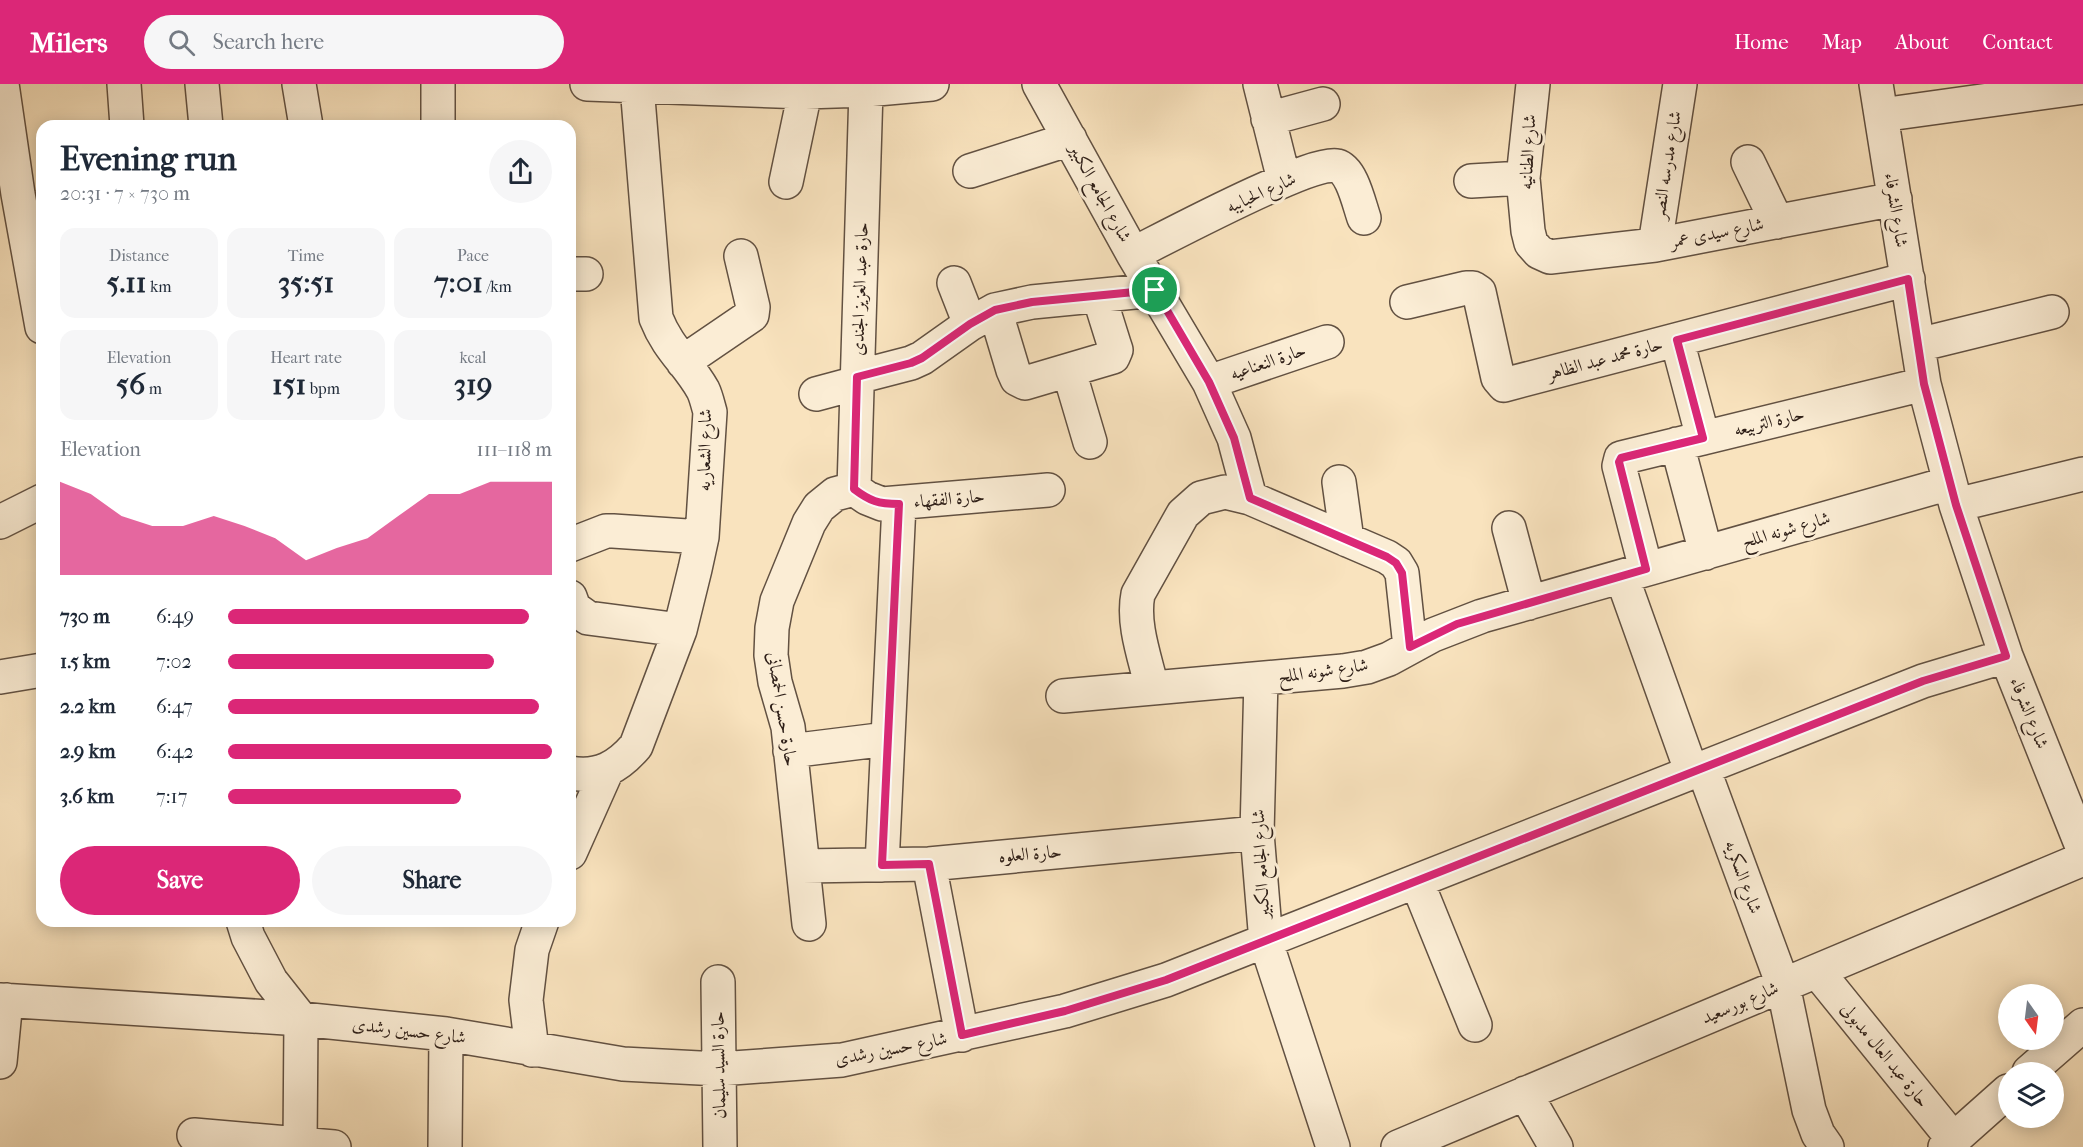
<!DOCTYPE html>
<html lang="en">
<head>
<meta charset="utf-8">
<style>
	body { margin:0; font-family:"IM FELL French Canon",Amiri,serif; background:#f6f6f7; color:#1f2937; height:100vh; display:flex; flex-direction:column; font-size:22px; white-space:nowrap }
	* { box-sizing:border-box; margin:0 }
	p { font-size:20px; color:#747a83 }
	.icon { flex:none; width:33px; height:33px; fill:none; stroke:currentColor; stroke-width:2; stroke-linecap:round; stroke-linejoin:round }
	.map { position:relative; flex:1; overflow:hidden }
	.sheet { position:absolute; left:36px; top:36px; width:540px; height:807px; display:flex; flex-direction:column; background:#fff; border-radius:18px; box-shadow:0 3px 15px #0003 }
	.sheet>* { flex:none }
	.needle { width:39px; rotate:166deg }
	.fabs { position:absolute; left:1998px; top:900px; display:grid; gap:12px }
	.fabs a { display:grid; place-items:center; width:66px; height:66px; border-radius:50%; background:#fff; box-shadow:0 3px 15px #0003; font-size:30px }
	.pin { position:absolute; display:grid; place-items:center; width:51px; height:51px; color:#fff; margin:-26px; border:3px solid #fff; border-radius:50%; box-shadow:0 2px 6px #0007 }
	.round { display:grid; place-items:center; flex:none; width:63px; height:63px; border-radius:32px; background:#f6f6f7 }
	.head { display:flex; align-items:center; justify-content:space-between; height:102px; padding:0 24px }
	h1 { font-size:33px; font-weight:700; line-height:45px }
	.stats { display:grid; grid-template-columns:repeat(3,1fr); gap:9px; height:102px; padding:6px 24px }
	.stats div { display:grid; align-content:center; border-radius:15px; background:#f6f6f7; text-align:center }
	.stats b { font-size:30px; font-weight:700 }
	.stats small { font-size:16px; font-weight:400 }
	.stats p { font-size:16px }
	.chart { height:168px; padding:12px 24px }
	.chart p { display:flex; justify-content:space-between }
	.chart svg { width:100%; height:108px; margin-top:6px; fill:#db2777; opacity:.7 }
	.primary-button { display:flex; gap:12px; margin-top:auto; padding:12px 24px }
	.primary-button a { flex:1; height:69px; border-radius:36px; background:#db2777; color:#fff; font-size:24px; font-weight:700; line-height:69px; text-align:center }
	.primary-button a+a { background:#f6f6f7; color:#1f2937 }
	ul { padding:0 24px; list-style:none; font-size:20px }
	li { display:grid; grid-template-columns:96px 72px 1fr; align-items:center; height:45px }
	li i { height:15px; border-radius:8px; background:#db2777 }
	header { display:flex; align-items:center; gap:36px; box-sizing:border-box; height:84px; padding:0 30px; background:#db2777; color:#fff }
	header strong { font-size:28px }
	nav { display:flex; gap:33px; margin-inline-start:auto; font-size:21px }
	.search { width:420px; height:54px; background:#f6f6f7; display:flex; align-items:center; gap:15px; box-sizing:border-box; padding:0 21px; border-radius:33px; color:#747a83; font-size:22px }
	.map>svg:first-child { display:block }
</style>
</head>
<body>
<header>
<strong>Milers</strong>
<div class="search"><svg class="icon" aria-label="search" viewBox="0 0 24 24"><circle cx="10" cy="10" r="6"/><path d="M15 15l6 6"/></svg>Search here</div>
<nav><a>Home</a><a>Map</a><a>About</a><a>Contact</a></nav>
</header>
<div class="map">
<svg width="2083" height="1063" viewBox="0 0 2083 1063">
	<rect width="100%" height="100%" fill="#f9e3be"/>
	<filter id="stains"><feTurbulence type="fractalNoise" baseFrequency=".00333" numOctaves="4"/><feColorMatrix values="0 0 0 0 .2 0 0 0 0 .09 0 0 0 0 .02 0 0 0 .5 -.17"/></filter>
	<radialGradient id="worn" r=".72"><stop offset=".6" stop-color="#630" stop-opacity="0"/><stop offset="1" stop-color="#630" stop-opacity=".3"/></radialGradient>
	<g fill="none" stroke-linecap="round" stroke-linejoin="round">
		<!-- minor casing -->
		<g stroke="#625142" stroke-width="36">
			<path id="minor" d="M2,0L18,110L42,243
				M124,0L127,42
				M202,0L206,42
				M299,0L306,42
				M438,0V42
				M587,0L805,8L866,6L932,0
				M1039,0L1133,170L1209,298L1234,354L1250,414
				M1260,0L1284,96
				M1533,0L1523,94L1528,147L1531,159L1539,168L1550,173L1655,161L1895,115
				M1876,0L1924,300L1956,421L2006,572L2083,765
				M1881,31L2083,3
				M1268,35L1323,20
				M1748,78L1777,138
				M970,87L1070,55
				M1471,97L1523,94
				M786,98L805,8
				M1655,161L1680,0
				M1133,170C1165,154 1311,76 1337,82C1352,86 1359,120 1364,134
				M570,190H586
				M954,199L970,240
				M1407,218L1466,204H1473L1479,208L1498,294L1504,301L1908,195
				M995,226L1013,286L1017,295L1025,299L1113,273L1116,266L1114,260L1099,212
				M1677,256L1703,354
				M1918,261L2052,228
				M683,278L752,231L753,223L741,172
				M1069,287L1090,358
				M857,293L911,279L922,274L970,240L995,226L1032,218L1155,206
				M1209,298L1327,258
				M816,310L857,299
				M1677,360L1706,469
				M1339,398L1347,456
				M854,405L866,6
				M854,405L867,414L882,420L1048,406
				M1956,421L2083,390
				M0,438L42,417
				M1509,444L1529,519
				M570,461L606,447H613L702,453
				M1646,485L1619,382L1621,374L1924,300
				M1622,493L1692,689
				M570,513L574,524L588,534L680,546
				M0,593L42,586
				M1261,595L1257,749L1266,858L1333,1063
				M1152,604C1145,574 1132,540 1138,510L1183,430L1201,414L1225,408L1250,414L1387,473L1396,479L1402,489L1410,563
				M1063,612L1343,587L1367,583L1389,575L1433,551L1482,532L1950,399
				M790,667L887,655
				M1703,684L1783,901L1809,1026L1818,1050L1827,1063
				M570,689C599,694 618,683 636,662L680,546L695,485L702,453L710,328C708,321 706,312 703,306C688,279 668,265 656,234L637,2
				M570,769L607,686
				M929,780L962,951
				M882,781L899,420
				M803,782L929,780L1257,749
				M1417,798L1475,941
				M243,837L248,853L271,897L301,935L300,1063
				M809,840L788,643L775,598L771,571L772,544L777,517L809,439L819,423L835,410L854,405
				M1817,887L1953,1055
				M718,898L720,1063
				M0,916L301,935L446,950L623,980L719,985L842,976L1065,927L1166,896L1923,597L2006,572
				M532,966L526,916L532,866L542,837
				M0,978L6,916
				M2029,988L2083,941
				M1525,1009L1556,1063
				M194,1051L334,1063
				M445,1063L446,950
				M1398,1063L2083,775
				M1945,1063L2008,1007"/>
		</g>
		<!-- minor -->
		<use href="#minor" stroke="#fbedd5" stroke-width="33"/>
	</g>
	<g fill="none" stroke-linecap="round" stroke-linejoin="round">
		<!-- route casing -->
		<g stroke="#fff" stroke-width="12">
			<path id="route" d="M1908,195L1924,300L1956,421L2006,572L1923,597L1166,896L1065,927L962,951L929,780L882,781L899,420C878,420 870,417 854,405L857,293L911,279L922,274L970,240L995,226L1032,218L1155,206L1209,298L1234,354L1250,414L1387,473L1396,479L1402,489L1410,563L1457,540L1646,485L1619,378L1621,374L1703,354L1677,256Z"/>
		</g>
		<!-- route -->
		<use href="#route" stroke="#db2777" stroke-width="8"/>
	</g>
	<g text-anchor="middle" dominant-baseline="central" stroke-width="6" stroke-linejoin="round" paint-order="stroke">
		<!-- street labels -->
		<g font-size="18" fill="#2f2019" stroke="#fbedd5">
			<text transform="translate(1528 68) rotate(-87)">شارع الطنانيه</text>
			<text transform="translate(1667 81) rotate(-81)">شارع مدرسه النصر</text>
			<text transform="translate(1100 109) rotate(61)">شارع الجامع الكبير</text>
			<text transform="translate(1261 109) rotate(-24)">شارع الحبايبه</text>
			<text transform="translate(1896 126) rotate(81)">شارع الشرفاء</text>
			<text transform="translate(1717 149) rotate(-11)">شارع سيدى عمر</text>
			<text transform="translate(860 205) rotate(-88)">حارة عبد العزيز الجندى</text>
			<text transform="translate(1605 275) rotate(-15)">حارة محمد عبد الظاهر</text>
			<text transform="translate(1268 278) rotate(-19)">حارة النعناعيه</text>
			<text transform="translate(1769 338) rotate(-14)">حارة التربيعه</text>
			<text transform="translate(705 366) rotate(-89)">شارع الشعاريه</text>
			<text transform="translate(949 415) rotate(-5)">حارة الفقهاء</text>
			<text transform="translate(1786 446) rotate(-16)">شارع شونه الملح</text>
			<text transform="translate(1323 587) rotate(-8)">شارع شونه الملح</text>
			<text transform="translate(782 625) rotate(81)">حارة حسن الحمصانى</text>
			<text transform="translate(2029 629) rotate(68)">شارع الشرفاء</text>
			<text transform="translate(1030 770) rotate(-5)">حارة العلوه</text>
			<text transform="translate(1261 780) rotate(-93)">شارع الجامع الكبير</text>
			<text transform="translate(1743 793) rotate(70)">شارع السكريه</text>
			<text transform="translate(1740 919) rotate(-23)">شارع بورسعيد</text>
			<text transform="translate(409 947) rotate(7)">شارع حسين رشدى</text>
			<text transform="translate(891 965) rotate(-11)">شارع حسين رشدى</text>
			<text transform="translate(1885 971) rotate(51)">حارة عبد العال مدبولى</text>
			<text transform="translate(719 981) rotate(-91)">حارة السيد سليمان</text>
		</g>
	</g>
	<rect width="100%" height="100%" filter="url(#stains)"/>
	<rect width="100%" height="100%" fill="url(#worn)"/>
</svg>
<div class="fabs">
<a><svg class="needle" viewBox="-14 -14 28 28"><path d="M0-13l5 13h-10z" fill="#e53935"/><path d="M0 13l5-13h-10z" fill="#747a83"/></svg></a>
<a><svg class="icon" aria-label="layers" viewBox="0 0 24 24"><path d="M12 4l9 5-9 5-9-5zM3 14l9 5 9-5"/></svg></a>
</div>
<div class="pin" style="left:1155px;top:206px;background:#1e9e55"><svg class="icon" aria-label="arrive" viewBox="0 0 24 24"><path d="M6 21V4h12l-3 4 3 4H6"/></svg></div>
<section class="sheet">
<div class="head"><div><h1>Evening run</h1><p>20:31 · 7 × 730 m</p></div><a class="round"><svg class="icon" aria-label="share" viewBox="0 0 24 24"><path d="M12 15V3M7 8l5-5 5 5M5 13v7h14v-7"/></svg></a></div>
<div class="stats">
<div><p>Distance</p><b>5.11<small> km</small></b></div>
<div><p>Time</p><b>35:51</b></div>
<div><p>Pace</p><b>7:01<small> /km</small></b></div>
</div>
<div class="stats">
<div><p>Elevation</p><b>56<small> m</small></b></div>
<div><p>Heart rate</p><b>151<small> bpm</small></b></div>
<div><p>kcal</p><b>319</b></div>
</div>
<div class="chart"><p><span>Elevation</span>111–118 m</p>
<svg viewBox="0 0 160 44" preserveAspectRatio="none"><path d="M0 44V6L10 11L20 20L30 24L40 24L50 20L60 24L70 29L80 38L90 33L100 29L110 20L120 11L130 11L140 6L150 6L160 6V44z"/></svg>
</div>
<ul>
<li><b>730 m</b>6:49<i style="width:93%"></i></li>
<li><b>1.5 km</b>7:02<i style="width:82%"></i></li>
<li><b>2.2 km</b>6:47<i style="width:96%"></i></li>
<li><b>2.9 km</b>6:42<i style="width:100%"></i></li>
<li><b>3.6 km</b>7:17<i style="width:72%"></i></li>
</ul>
<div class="primary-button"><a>Save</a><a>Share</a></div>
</section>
</div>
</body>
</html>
